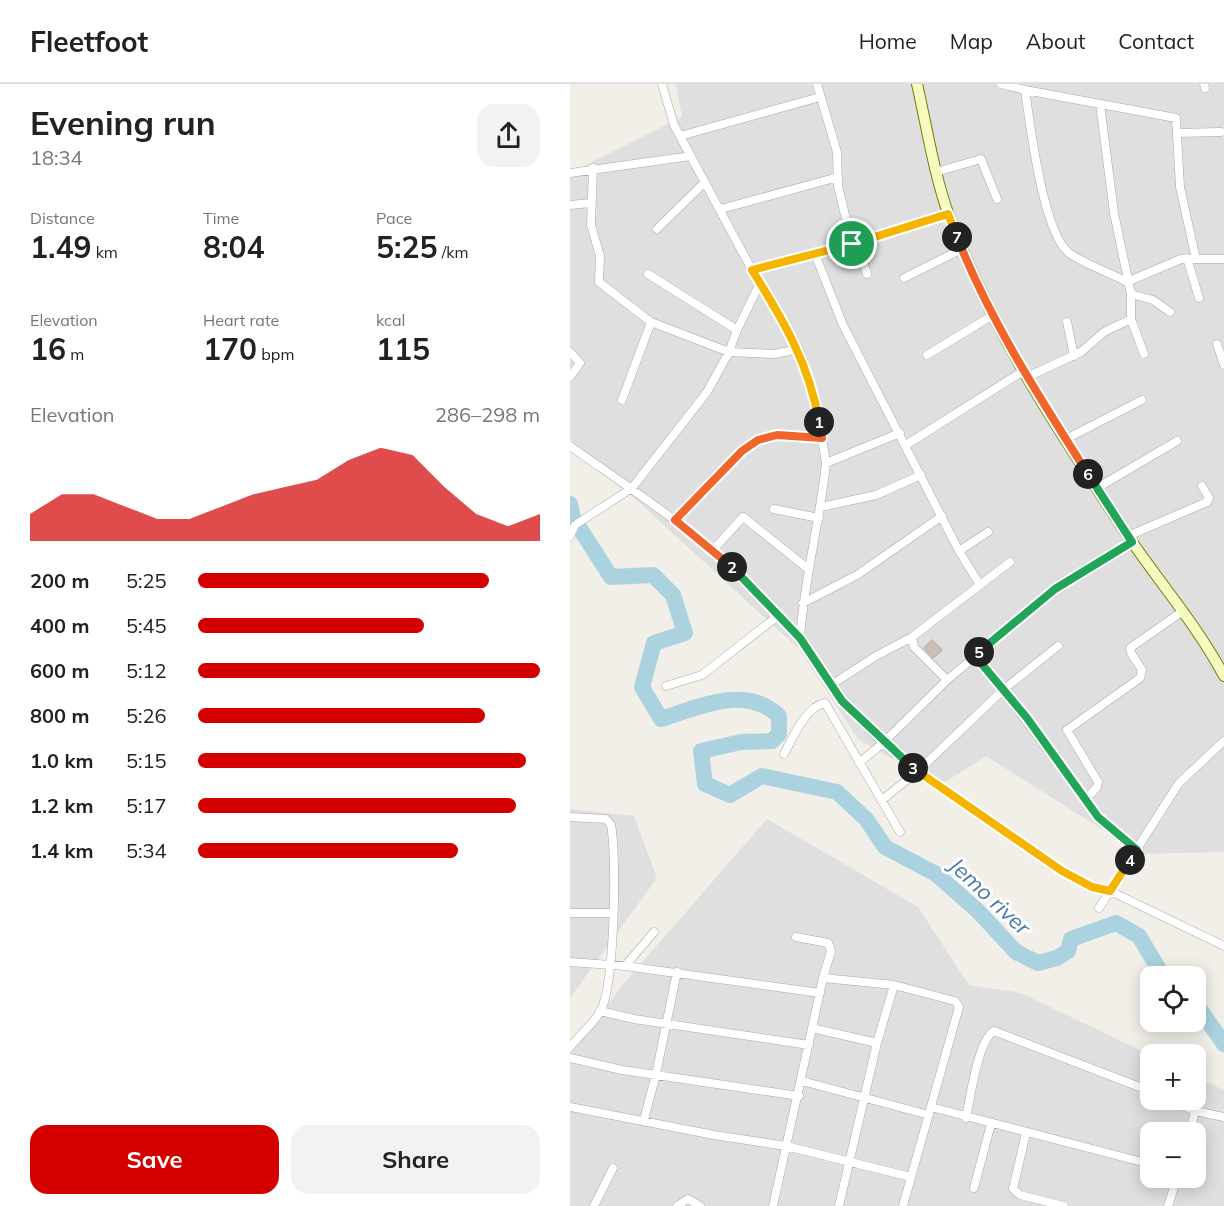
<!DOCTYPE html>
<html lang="en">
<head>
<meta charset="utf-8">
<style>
	body { margin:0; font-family:Mulish,sans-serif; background:#f2f2f2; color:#222; height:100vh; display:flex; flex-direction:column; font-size:22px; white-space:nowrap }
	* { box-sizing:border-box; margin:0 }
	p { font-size:20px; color:#767676 }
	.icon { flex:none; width:33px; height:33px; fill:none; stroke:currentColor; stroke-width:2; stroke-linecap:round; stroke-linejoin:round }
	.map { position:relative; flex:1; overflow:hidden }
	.details { display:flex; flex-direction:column; background:#fff; width:570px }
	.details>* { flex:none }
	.buttons { position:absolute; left:570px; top:882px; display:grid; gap:12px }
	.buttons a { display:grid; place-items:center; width:66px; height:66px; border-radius:12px; background:#fff; box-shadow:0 3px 15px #0003; font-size:30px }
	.pin { position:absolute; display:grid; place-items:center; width:51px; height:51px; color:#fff; margin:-26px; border:3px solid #fff; border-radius:50%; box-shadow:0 2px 6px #0007 }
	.km { position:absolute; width:30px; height:30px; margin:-15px; border-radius:50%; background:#222; color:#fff; font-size:16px; line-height:30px; text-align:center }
	.round { display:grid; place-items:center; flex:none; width:63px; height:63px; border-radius:18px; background:#f2f2f2 }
	.head { display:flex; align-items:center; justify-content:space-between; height:102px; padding:0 30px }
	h1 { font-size:33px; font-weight:700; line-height:45px }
	.stats { display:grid; grid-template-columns:repeat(3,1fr); gap:9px; height:102px; padding:6px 30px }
	.stats div { display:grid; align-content:center }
	.stats b { font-size:30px; font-weight:700 }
	.stats small { font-size:16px; font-weight:400 }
	.stats p { font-size:16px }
	.chart { height:168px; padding:12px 30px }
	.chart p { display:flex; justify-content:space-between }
	.chart svg { width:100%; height:108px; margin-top:6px; fill:#d40000; opacity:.7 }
	.action { display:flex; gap:12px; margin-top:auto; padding:12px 30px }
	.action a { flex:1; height:69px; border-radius:18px; background:#d40000; color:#fff; font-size:24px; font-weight:700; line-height:69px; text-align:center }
	.action a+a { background:#f2f2f2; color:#222 }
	ul { padding:0 30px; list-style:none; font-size:20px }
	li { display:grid; grid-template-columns:96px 72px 1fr; align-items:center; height:45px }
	li i { height:15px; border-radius:8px; background:#d40000 }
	header { display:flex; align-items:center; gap:36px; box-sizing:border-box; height:84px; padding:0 30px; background:#fff; border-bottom:2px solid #e0e0e0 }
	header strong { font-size:28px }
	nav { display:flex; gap:33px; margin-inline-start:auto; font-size:21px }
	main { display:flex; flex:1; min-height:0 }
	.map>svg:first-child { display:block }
</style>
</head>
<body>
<header>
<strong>Fleetfoot</strong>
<nav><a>Home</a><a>Map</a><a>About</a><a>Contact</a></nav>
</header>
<main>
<section class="details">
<div class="head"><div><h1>Evening run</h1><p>18:34</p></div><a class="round"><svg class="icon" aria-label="share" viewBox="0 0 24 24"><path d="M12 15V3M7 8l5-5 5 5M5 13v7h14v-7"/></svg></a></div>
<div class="stats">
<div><p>Distance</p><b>1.49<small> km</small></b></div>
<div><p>Time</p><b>8:04</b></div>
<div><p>Pace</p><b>5:25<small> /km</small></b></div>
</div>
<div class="stats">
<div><p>Elevation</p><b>16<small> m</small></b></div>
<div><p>Heart rate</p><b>170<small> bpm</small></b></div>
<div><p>kcal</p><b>115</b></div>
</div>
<div class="chart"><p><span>Elevation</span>286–298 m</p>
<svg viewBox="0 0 160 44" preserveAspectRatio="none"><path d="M0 44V33L10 25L20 25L30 30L40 35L50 35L60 30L70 25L80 22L90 19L100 11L110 6L120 9L130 22L140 33L150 38L160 33V44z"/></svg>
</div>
<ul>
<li><b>200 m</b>5:25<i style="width:85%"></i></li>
<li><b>400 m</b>5:45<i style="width:66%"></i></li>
<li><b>600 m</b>5:12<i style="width:100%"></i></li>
<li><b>800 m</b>5:26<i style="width:84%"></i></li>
<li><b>1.0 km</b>5:15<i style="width:96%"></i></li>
<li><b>1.2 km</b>5:17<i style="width:93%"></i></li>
<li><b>1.4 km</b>5:34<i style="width:76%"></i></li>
</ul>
<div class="action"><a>Save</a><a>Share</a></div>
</section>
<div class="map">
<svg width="654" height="1122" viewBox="0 0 654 1122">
	<rect width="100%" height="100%" fill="#f2efe9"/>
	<!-- residential -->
	<path fill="#e0dfdf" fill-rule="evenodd" d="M106,0H654V768L571,770L416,672L369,702L288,655L229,565L0,355V89L112,33Z
		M0,725L64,732L87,794L0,914Z
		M197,735L348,823L399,901L451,909L580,971V1016H626V993L654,1006V1122H0V970L55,898ZM580,1048H626V1094H580Z"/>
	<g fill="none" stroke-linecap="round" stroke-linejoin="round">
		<!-- river -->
		<path stroke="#aad3df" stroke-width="16" d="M0,420L3,434L41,493L83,491L103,511L115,549L84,559L72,603L91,635C130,623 175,600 209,632V650L202,657L171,658L131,667L135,700L160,711L192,692L267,708L296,735L315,763L366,790L408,827L446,868L468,879L487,874L498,867L501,855L546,839L569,852L593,892
			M626,920L654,960"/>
	</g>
	<!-- building -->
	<path fill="#c7bfb8" stroke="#c4b6ab" stroke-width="1.5" d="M362,556L372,566L363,574L354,564Z"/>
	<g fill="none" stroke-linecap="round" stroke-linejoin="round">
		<!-- street casing -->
		<g stroke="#a9a9a9" stroke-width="9">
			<path id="street" d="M92,0L104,41L182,186L229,265L246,317L256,379L330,349
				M247,0L267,68L268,102L282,160
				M431,0L455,6C460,40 473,149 499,169C516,181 539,188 557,198
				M634,0L635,4
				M455,6L606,34L610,103L626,175
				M608,49L651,48
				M110,52L250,13
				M23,84L21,141L30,172L29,198L81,238L159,268L167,246
				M366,88L411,75L427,115
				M0,89L121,72
				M0,121L21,119
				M151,125L268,93
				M87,145L135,98
				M287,158L297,190
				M245,170L273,241L389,467L410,501L342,553L344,563L377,596
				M617,174L629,214
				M182,186L245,170L378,130
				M78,190L167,246L190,199
				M334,194L392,165
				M557,198L611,175H654
				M561,210L583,216L600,228
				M561,235L574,270
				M497,238L504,272
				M647,260L654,281
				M0,268L10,279L0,293
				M357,271L423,231
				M457,293L511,268L534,248L561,235V210L544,129L530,20
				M52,316L81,238
				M496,355L572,316
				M336,361L453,287
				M0,362C48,396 97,428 142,465C174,492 202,523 230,554C234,495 250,438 256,379
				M527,404L607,357
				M251,423L306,411L351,391
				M204,425L249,434
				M105,436C126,414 170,360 197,353C214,348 235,353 252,354
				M0,452L5,441L62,404L137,308L159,268L204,270L229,265
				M558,452L637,418L639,414L632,402
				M562,458L485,505L377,596L313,659C351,693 394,721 436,749C469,771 501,799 540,807L654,862
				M143,466L173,433L237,484
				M389,467L418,448
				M410,501L440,478
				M233,519L287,491L372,432
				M230,554L272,617L313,659L289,679
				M405,572L433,606L488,562
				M261,601L306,572L342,553
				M96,602L132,591L209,531
				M214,670C223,654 235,623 255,619L330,748
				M312,716L348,687L433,606L528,733L567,766
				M515,716L527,703L528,698L497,646L570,594L572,586L561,569L560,564L613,527
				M0,733L36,735L41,741C47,771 45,903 30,928C22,941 9,952 0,963
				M529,824L609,699L654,657
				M0,829H43
				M0,878L55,882L84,848
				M55,882L250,909
				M253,894L324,901L385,917L389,923L333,1122
				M30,927L64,935L239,961
				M242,944L307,959
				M0,974L52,986L229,1012
				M232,997L359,1031
				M600,1016L625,1027L654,1033
				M0,1023L144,1051L216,1062L341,1093
				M361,1023L580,1080
				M396,1034C400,1015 408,956 424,947L580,1007
				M74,1036L86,990L107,888
				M620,1048L625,1027
				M456,1049L443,1105L450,1111L494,1122
				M404,1104L421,1040
				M24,1122L43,1084
				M107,1122L118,1115L130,1122
				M203,1122L253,894L261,867L258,859L226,853
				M269,1122L307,959L324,901
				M598,1122L607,1094"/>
		</g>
		<!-- secondary casing -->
		<g stroke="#707d05" stroke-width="12">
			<path id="secondary" d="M347,0C357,44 364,90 379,132C421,246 490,349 556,449C588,497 627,541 654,592"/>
		</g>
		<!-- street -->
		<use href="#street" stroke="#fff" stroke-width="8"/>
		<!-- secondary -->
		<use href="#secondary" stroke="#f7fabf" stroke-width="10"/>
	</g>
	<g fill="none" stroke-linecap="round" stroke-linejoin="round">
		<!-- split-1 casing -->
		<g stroke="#fff" stroke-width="12">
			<path id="split-1" d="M249,338C240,281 212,234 182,186L282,160"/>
		</g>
		<!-- split-2 casing -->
		<g stroke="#fff" stroke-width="12">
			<path id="split-2" d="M162,483L105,436L172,367L188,356L207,351L252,354L249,338"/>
		</g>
		<!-- split-3 casing -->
		<g stroke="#fff" stroke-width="12">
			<path id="split-3" d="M162,483L230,554L272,617L343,684"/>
		</g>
		<!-- split-4 casing -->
		<g stroke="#fff" stroke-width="12">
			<path id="split-4" d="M343,684L492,787L522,803L540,807L560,776"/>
		</g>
		<!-- split-5 casing -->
		<g stroke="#fff" stroke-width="12">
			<path id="split-5" d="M409,568L405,572L457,634L528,733L567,766L560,776"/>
		</g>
		<!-- split-6 casing -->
		<g stroke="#fff" stroke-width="12">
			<path id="split-6" d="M409,568L485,505L562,458L518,390"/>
		</g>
		<!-- split-7 casing -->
		<g stroke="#fff" stroke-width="12">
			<path id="split-7" d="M387,153C420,237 470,314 518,390"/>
		</g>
		<!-- split-8 casing -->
		<g stroke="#fff" stroke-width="12">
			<path id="split-8" d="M282,160L378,130L387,153"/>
		</g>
		<!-- split-1 -->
		<use href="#split-1" stroke="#f5b400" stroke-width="8"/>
		<!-- split-2 -->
		<use href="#split-2" stroke="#f0652b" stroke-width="8"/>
		<!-- split-3 -->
		<use href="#split-3" stroke="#22a559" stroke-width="8"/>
		<!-- split-4 -->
		<use href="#split-4" stroke="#f5b400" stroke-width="8"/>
		<!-- split-5 -->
		<use href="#split-5" stroke="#22a559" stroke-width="8"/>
		<!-- split-6 -->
		<use href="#split-6" stroke="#22a559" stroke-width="8"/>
		<!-- split-7 -->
		<use href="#split-7" stroke="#f0652b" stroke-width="8"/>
		<!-- split-8 -->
		<use href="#split-8" stroke="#f5b400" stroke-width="8"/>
	</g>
	<g text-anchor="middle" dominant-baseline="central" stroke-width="6" stroke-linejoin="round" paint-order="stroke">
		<!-- water labels -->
		<g font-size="22" font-style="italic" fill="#4a7aab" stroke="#fff">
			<text transform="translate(420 812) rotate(43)">Jemo river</text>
		</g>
	</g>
</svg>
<div class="buttons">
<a><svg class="icon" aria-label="locate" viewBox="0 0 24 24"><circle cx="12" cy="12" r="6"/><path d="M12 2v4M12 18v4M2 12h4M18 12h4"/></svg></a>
<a>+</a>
<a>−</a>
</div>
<div class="pin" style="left:282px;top:160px;background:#1e9e55"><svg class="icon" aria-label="arrive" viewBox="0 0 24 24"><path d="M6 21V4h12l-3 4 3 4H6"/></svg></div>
<b class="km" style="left:249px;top:338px">1</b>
<b class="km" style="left:162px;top:483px">2</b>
<b class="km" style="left:343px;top:684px">3</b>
<b class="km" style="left:560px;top:776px">4</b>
<b class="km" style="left:409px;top:568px">5</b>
<b class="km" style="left:518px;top:390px">6</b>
<b class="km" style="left:387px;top:153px">7</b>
</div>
</main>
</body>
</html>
